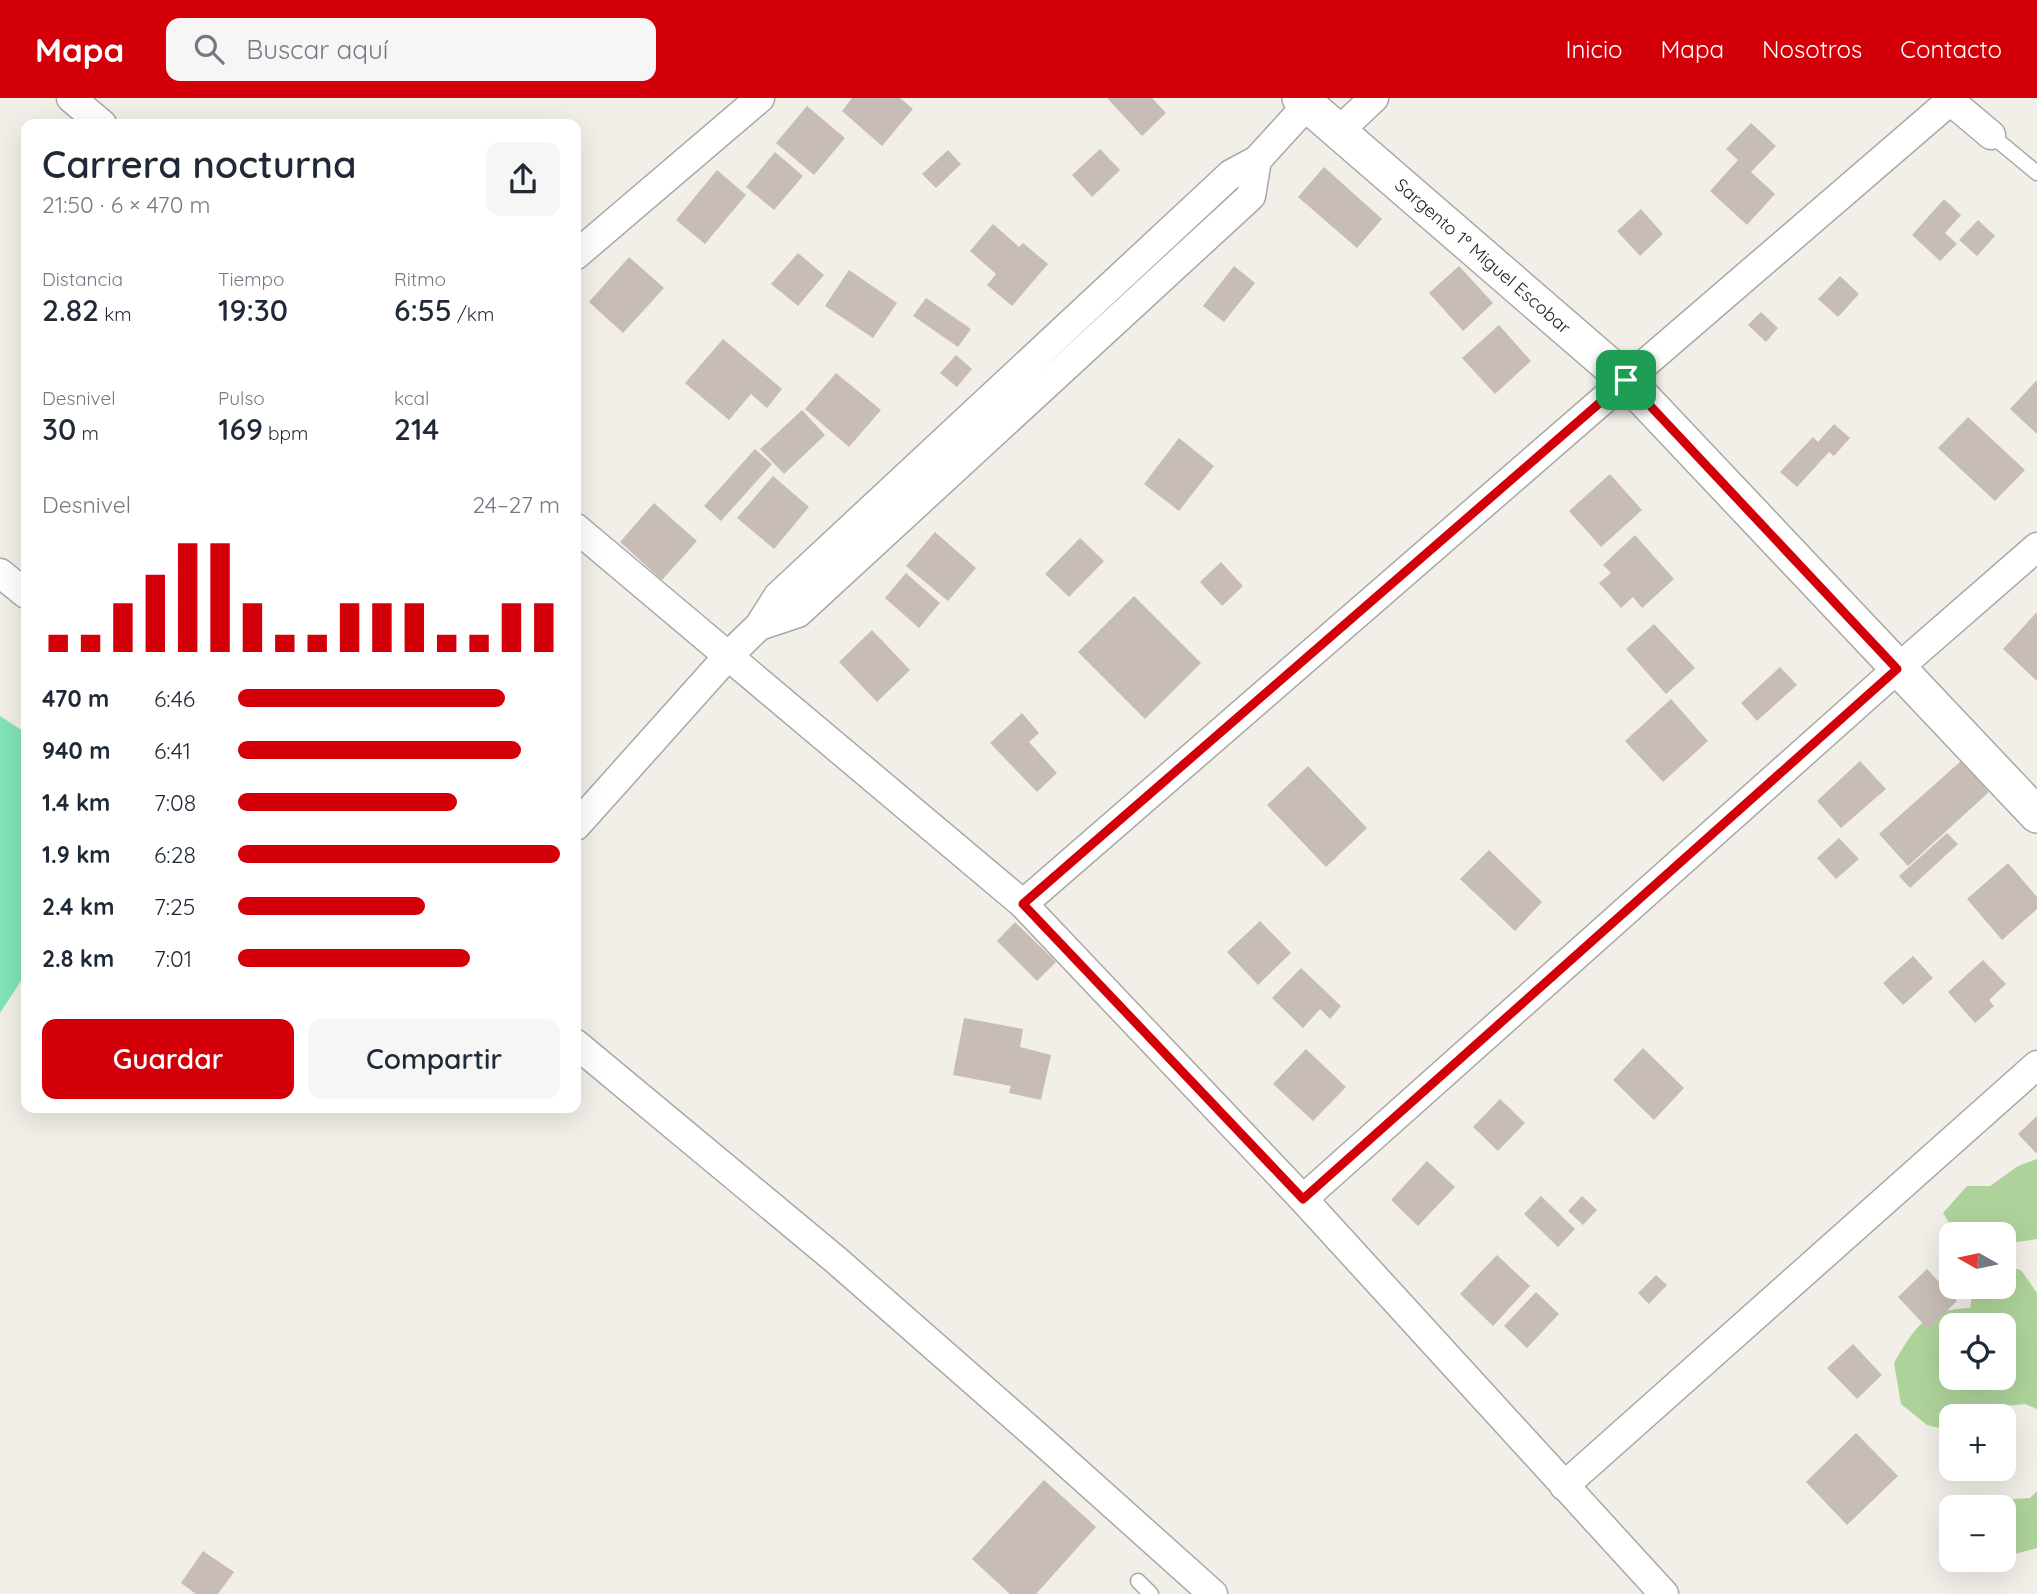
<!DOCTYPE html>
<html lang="es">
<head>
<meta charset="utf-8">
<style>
	body { margin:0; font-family:Quicksand,sans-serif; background:#f6f6f7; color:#1f2937; height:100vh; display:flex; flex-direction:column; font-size:26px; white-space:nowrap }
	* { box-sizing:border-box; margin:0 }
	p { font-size:23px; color:#747a83 }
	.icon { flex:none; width:38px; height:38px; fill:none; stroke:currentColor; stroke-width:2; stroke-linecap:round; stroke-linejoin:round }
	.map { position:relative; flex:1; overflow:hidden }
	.panel { position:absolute; left:21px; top:21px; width:560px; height:994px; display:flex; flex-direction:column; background:#fff; border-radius:14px; box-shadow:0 7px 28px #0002 }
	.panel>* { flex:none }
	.needle { width:46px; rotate:279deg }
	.tools { position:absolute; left:1939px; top:1124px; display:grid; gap:14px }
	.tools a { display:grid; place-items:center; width:77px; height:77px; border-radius:14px; background:#fff; box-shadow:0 7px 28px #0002; font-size:35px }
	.pin { position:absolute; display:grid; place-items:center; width:60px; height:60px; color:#fff; margin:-30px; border-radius:14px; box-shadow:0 4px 10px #0006 }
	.round { display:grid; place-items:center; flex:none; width:74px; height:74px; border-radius:14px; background:#f6f6f7 }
	.summary { display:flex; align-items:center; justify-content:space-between; height:119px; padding:0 21px }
	h1 { font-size:38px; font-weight:600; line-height:52px }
	.figures { display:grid; grid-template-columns:repeat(3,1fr); gap:10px; height:119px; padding:7px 21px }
	.figures div { display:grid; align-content:center }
	.figures b { font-size:30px; font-weight:600 }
	.figures small { font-size:19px; font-weight:400 }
	.figures p { font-size:19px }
	.chart { height:196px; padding:14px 21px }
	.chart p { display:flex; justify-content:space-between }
	.chart svg { width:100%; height:126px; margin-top:7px; stroke:#d3000a; stroke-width:6 }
	.action { display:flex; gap:14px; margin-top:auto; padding:14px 21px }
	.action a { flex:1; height:80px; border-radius:14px; background:#d3000a; color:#fff; font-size:28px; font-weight:600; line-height:80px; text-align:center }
	.action a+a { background:#f6f6f7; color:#1f2937 }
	ul { padding:0 21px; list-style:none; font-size:23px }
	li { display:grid; grid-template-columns:112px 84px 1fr; align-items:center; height:52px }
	li i { height:18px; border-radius:9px; background:#d3000a }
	header { display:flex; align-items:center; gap:42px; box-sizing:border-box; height:98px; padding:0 35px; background:#d3000a; color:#fff }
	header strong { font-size:33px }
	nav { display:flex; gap:38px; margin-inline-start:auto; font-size:24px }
	.search { width:490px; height:63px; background:#f6f6f7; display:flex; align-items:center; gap:18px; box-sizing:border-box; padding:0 24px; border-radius:14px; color:#747a83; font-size:26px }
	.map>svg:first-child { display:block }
</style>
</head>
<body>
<header>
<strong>Mapa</strong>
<div class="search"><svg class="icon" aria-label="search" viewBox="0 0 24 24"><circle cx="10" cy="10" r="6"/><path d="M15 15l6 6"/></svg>Buscar aquí</div>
<nav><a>Inicio</a><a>Mapa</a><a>Nosotros</a><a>Contacto</a></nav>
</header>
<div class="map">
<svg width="2037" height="1496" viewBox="0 0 2037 1496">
	<rect width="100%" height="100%" fill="#f2eee8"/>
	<!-- forest -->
	<path fill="#aed39a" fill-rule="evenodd" d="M2037,1061V1141L2004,1146V1136H1956L1943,1115L1967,1088H1990L2018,1068Z
		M2004,1168L2021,1172L2037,1195V1311L2025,1306L2005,1308L1992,1318H1951V1333L1927,1327L1901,1306L1894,1265C1915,1229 1925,1211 1970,1210L1974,1188H2004ZM1951,1227H2004V1279H1951Z
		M2037,1393V1450L2004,1459V1409H1980L1982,1403L2030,1400Z"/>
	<!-- pitch -->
	<path fill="#82e4ba" d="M0,618L26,635V875L0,915Z"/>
	<!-- building -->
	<path fill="#c7bdb6" d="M852,0H900L913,11L882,48L842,13Z
		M1109,0H1152L1166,15L1142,38L1108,1Z
		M807,8L845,40L814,77L776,45Z
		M1751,25L1776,48L1751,74L1775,96L1747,127L1710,93L1738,62L1726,51Z
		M1100,51L1120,72L1092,99L1072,77Z
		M948,52L961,66L936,90L922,76Z
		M775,54L803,78L774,112L746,89Z
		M1324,69L1382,121L1357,150L1298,99Z
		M717,72L746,97L705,146L676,122Z
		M1944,101L1961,117L1945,135L1957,146L1940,163L1912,137Z
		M1641,111L1663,136L1640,158L1617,133Z
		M1978,122L1995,138L1977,158L1959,142Z
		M993,126L1019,149L1023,145L1048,166L1012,208L987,187L996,176L970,153Z
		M798,155L824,177L798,208L771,186Z
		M629,159L664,190L623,235L589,204Z
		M1234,168L1255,185L1224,224L1203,208Z
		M1459,168L1493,205L1463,233L1429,195Z
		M849,172L897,205L873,240L825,208Z
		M1840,178L1859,196L1838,219L1818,201Z
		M926,200L971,231L958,249L913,218Z
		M1761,214L1778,230L1766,244L1748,227Z
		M1499,227L1531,263L1495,296L1462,260Z
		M723,241L782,291L767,310L751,296L729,322L685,285Z
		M956,257L972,271L957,289L940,275Z
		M836,275L881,312L849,349L805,311Z
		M2037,282V336L2010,311Z
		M802,312L825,337L784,376L760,351Z
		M1968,319L2025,372L1995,403L1938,350Z
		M1834,326L1850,340L1834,358L1829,354L1797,389L1780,374L1813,339L1818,344Z
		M1179,340L1214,368L1179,413L1144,386Z
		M755,351L772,366L721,423L704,408Z
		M1610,376L1642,412L1601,449L1569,413Z
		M773,378L809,409L774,451L737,420Z
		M654,405L697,443L662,482L620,444Z
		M935,434L976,470L948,503L906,468Z
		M1635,437L1674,481L1642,510L1633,499L1621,510L1599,485L1611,475L1603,467Z
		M1080,440L1104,463L1069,499L1045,476Z
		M1221,464L1243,488L1222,508L1200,484Z
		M906,475L940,505L919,530L885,500Z
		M1134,498L1201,565L1145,621L1078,554Z
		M2037,514V583L2003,551Z
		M1654,526L1695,570L1666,596L1626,551Z
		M872,532L910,572L877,604L839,564Z
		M1780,569L1797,587L1757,623L1741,605Z
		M1671,601L1708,643L1663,684L1625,643Z
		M1022,615L1039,635L1029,644L1057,675L1037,694L990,645Z
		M1860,663L1886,691L1841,730L1817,703Z
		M1961,663L1989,694L1908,768L1879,736Z
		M1308,668L1367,730L1326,769L1267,707Z
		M1947,735L1958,746L1910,790L1899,778Z
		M1839,740L1859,761L1836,781L1817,760Z
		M1489,752L1542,804L1515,833L1460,781Z
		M2008,765L2037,799V811L2002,842L1967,801Z
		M1260,823L1291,855L1258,887L1227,854Z
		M1015,824L1056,864L1037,883L997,843Z
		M1913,858L1933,880L1903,907L1883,885Z
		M1983,862L2006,886L1989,902L1994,908L1975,925L1948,894Z
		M1301,870L1341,908L1330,921L1320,911L1303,930L1272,900Z
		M964,920L1023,931L1020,949L1051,957L1041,1002L1009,995L1011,988L953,977Z
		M1643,950L1684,990L1654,1022L1613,982Z
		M1306,951L1346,989L1313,1023L1273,986Z
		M1500,1001L1525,1025L1498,1053L1473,1029Z
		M2037,1018V1056L2018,1036Z
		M1427,1063L1455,1089L1418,1128L1391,1102Z
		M1541,1098L1575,1131L1558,1149L1524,1116Z
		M1582,1098L1597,1112L1583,1127L1568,1113Z
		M1497,1157L1530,1188L1493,1228L1460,1196Z
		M1927,1171L1957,1203L1928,1231L1898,1199Z
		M1656,1177L1667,1187L1649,1206L1638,1195Z
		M1536,1194L1559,1216L1527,1250L1504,1228Z
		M1853,1246L1882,1277L1857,1301L1827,1270Z
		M1856,1335L1898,1378L1847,1427L1806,1384Z
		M1044,1382L1096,1429L1036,1496H1010L972,1461Z
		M203,1453L234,1474L218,1496H196L181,1485Z"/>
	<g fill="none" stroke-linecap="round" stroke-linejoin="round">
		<!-- service casing -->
		<g stroke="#a8a8a8" stroke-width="17">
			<path id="service" d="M1991,37L2037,75
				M1138,1483L1151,1496"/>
		</g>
		<!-- minor casing -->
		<g stroke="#a8a8a8" stroke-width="31">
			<path id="minor" d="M71,0L102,26
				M1947,0L1991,37
				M1340,32L1374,0
				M576,157L760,0
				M576,430L1023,806L1303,1101L1664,1496
				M0,475L26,496
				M759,528L798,515L1251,98L1257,62
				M576,728L728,558L759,528L778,498L1231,76L1257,62L1308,6
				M1023,806L1626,282L1950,3
				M576,946L836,1162L1040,1341L1213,1496
				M1303,1101L1897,571L2037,449
				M1564,1388L2037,967"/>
		</g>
		<!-- tertiary casing -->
		<g stroke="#a8a8a8" stroke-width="38">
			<path id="tertiary" d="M1300,0L1626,282L2037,717"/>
		</g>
		<!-- service -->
		<use href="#service" stroke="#fff" stroke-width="14"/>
		<!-- minor -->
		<use href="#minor" stroke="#fff" stroke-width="28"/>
		<!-- tertiary -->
		<use href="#tertiary" stroke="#fff" stroke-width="35"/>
	</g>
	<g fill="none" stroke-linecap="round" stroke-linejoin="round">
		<!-- route casing -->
		<g stroke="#fff" stroke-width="14">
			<path id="route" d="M1626,282L1897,571L1303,1101L1023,806Z"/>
		</g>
		<!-- route -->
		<use href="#route" stroke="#d3000a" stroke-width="9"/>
	</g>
	<g text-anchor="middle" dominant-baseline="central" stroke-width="7" stroke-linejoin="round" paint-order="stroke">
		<!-- street labels -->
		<g font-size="18" fill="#212121" stroke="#fff">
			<text transform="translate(1483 158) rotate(41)">Sargento 1º Miguel Escobar</text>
		</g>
	</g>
</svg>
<div class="tools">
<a><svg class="needle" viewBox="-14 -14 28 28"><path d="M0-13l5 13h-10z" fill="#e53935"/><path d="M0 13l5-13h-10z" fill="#747a83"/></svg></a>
<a><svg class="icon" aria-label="locate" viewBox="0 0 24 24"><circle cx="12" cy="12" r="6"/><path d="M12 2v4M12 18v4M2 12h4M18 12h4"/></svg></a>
<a>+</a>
<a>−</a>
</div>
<div class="pin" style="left:1626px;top:282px;background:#1e9e55"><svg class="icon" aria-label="arrive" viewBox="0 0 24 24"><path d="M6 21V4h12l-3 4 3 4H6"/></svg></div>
<section class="panel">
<div class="summary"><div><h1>Carrera nocturna</h1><p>21:50 · 6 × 470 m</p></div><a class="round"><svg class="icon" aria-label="share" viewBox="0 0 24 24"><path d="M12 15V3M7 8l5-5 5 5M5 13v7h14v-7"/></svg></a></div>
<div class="figures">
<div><p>Distancia</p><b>2.82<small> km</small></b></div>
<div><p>Tiempo</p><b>19:30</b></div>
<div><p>Ritmo</p><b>6:55<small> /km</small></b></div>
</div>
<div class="figures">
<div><p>Desnivel</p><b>30<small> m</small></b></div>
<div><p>Pulso</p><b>169<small> bpm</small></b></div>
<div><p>kcal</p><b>214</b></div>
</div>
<div class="chart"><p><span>Desnivel</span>24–27 m</p>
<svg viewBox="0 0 160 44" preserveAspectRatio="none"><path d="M5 44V38M15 44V38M25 44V27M35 44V17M45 44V6M55 44V6M65 44V27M75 44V38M85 44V38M95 44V27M105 44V27M115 44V27M125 44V38M135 44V38M145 44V27M155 44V27"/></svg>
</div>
<ul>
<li><b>470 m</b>6:46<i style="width:83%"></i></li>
<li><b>940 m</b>6:41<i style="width:88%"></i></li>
<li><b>1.4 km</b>7:08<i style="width:68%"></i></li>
<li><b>1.9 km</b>6:28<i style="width:100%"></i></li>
<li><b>2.4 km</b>7:25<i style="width:58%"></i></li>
<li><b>2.8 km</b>7:01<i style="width:72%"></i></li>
</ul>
<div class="action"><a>Guardar</a><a>Compartir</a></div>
</section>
</div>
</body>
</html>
